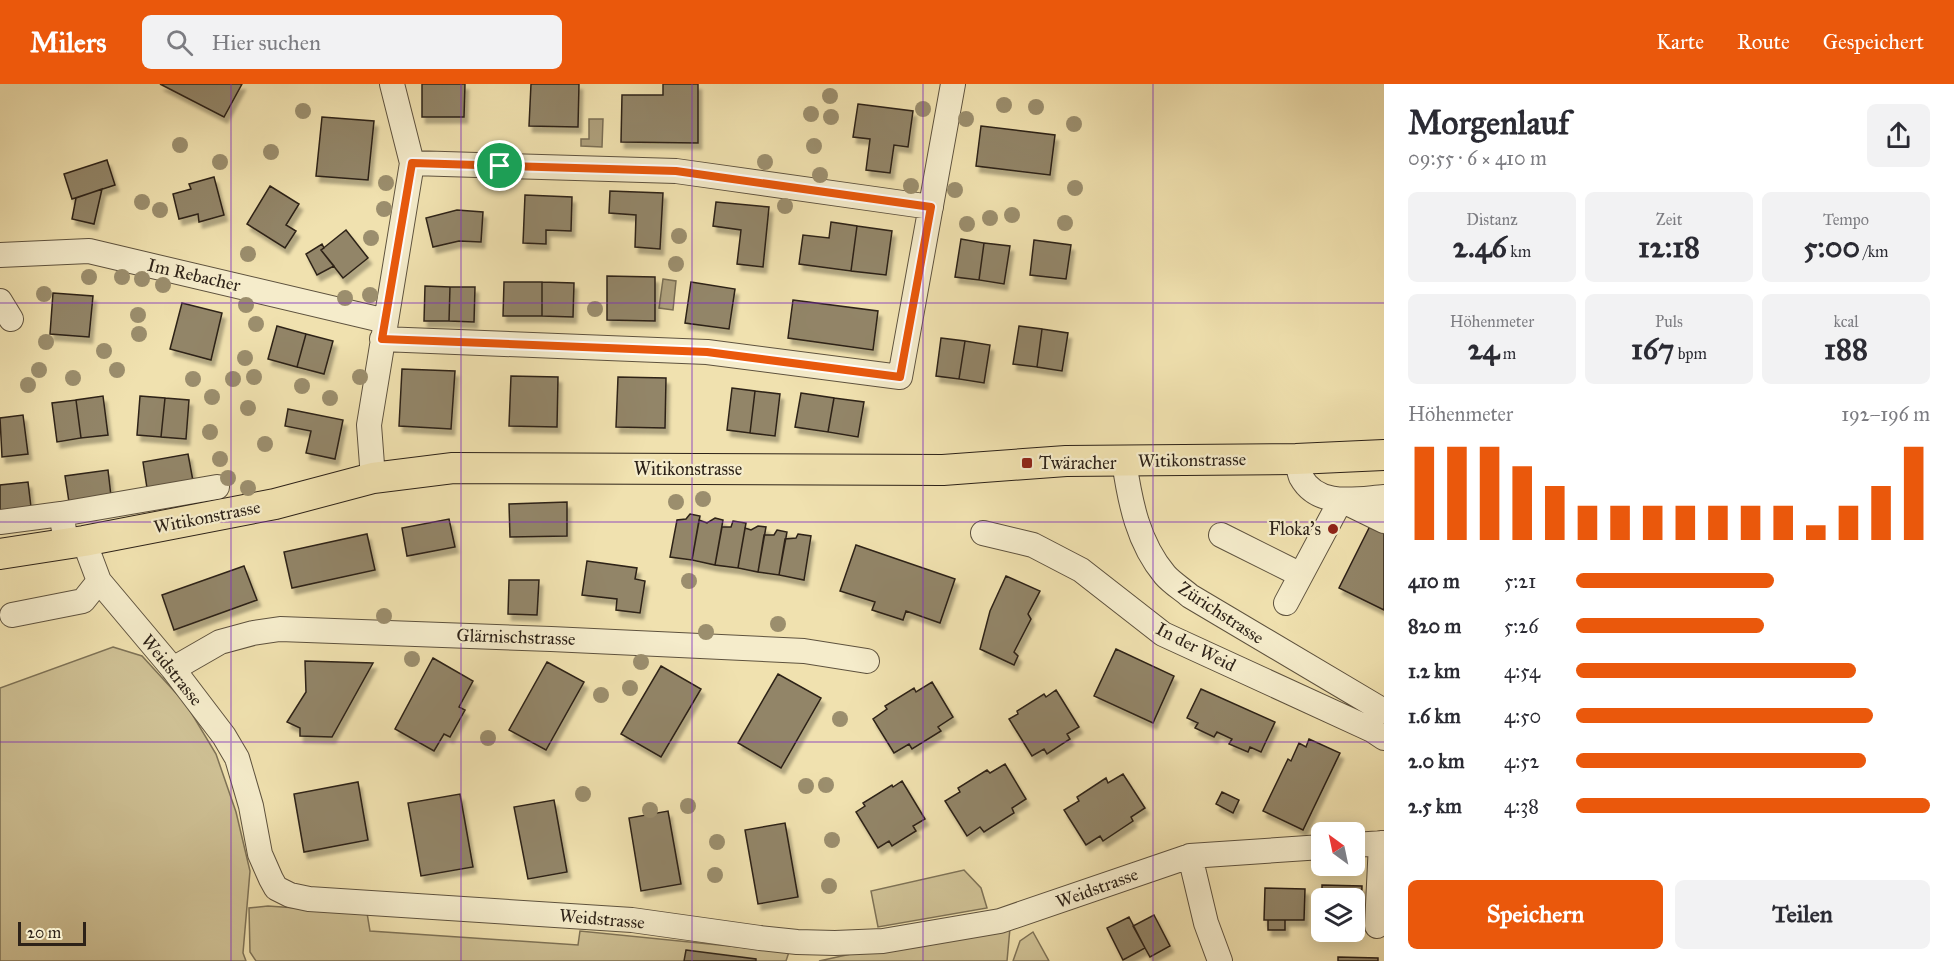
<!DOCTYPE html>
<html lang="de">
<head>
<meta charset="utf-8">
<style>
	body { margin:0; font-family:"IM FELL Great Primer",serif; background:#f2f2f3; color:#2b2b33; height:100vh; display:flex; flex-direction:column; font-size:22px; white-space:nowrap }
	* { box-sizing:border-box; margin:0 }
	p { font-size:20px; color:#7c7c81 }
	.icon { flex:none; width:33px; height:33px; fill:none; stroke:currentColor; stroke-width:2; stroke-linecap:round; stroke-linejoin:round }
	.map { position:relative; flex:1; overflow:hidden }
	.details { display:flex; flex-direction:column; background:#fff; width:570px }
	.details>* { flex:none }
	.needle { width:39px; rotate:327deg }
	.tools { position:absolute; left:1311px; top:738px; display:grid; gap:12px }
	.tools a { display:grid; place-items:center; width:54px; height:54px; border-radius:9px; background:#fff; box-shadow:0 3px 15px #0003; font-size:30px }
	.scale { position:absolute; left:18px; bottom:15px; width:68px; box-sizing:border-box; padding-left:6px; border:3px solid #2d2218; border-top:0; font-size:16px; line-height:21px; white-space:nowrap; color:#2d2218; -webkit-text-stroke:4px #f5eccb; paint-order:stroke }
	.pin { position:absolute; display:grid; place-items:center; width:51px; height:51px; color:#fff; margin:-26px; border:3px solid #fff; border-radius:50%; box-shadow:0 2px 6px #0007 }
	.round { display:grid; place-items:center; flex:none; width:63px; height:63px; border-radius:9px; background:#f2f2f3 }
	.headline { display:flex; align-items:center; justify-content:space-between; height:102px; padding:0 24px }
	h1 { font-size:33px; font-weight:700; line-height:45px }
	.stats { display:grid; grid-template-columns:repeat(3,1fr); gap:9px; height:102px; padding:6px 24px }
	.stats div { display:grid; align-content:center; border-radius:9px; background:#f2f2f3; text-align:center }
	.stats b { font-size:30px; font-weight:700 }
	.stats small { font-size:16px; font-weight:400 }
	.stats p { font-size:16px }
	.chart { height:168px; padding:12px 24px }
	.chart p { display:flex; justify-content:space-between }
	.chart svg { width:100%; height:108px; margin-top:6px; stroke:#ea580c; stroke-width:6 }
	.button { display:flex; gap:12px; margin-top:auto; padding:12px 24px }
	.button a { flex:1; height:69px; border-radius:9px; background:#ea580c; color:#fff; font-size:24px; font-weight:700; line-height:69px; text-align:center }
	.button a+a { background:#f2f2f3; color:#2b2b33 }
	ul { padding:0 24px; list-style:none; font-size:20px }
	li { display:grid; grid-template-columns:96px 72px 1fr; align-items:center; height:45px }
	li i { height:15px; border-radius:8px; background:#ea580c }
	header { display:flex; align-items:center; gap:36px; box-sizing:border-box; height:84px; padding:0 30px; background:#ea580c; color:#fff }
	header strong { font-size:28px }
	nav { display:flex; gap:33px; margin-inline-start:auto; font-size:21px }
	.search { width:420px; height:54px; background:#f2f2f3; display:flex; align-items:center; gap:15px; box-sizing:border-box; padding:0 21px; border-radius:9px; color:#7c7c81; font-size:22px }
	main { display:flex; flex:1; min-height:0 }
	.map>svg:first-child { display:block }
</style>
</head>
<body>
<header>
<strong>Milers</strong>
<div class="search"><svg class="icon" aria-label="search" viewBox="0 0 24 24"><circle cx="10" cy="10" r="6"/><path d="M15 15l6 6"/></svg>Hier suchen</div>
<nav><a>Karte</a><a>Route</a><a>Gespeichert</a></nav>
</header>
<main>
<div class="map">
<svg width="1384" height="877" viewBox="0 0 1384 877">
	<defs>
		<filter id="shadow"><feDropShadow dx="3.5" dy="6" stdDeviation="1.5" flood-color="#0004"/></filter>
	</defs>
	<rect width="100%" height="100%" fill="#f0e1af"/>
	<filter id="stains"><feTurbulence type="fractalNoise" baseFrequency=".00333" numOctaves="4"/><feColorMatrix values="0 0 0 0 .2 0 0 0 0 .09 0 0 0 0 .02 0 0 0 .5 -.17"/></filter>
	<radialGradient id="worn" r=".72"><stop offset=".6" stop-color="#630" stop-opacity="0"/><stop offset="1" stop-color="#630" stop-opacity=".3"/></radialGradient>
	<!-- green -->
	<path fill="#cfc195" stroke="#7e7256" stroke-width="1.5" d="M113,563L142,572L186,620L216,670L236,728L250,787L243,869L246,877H0V604Z
		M964,786L981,804L987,824L878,843L871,807Z
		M268,822L367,829L370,847L578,861L580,847L789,868L786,877H256L250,868L249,824Z
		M1010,844L1007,877H819L883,863Z
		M1033,848L1049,877H1013L1020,857Z"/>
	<!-- water -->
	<path fill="#aea07c" stroke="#7a6e54" stroke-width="1.5" d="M589,35H603L602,63L581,62V55H589Z
		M663,195L676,197L673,226L659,224Z"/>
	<!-- building -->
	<path fill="#928567" stroke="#2d2218" stroke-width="1.5" filter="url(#shadow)" d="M160,0H242L224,33Z
		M422,0H465L464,33H422Z
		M531,0H579L578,43L529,42Z
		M663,0H698V59L621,58L622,11H663Z
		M858,20L913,27L908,63L894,61L890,89L866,86L870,55L853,53Z
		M322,33L374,37L368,96L316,92Z
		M981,42L1055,51L1050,91L976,82Z
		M107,76L115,101L72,115L64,90Z
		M214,93L224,131L199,138L198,130L179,135L173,110L191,105L189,100Z
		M270,102L299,120L286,141L296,147L285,164L247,140Z
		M102,105L94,140L72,135L76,114Z
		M610,107L663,109L660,165L635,163L636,131L609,129Z
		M525,111L572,113L571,147L546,146V160L523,159Z
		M716,118L769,123L763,183L737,180L741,146L713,142Z
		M457,126L483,128L481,158L459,157L433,163L426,134Z
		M831,138L857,142L851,187L799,180L803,151L829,154Z
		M857,142L892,147L886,191L851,187Z
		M346,146L368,174L343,194L321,166Z
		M961,155L984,159L979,196L955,193Z
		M1034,156L1071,161L1066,195L1030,191Z
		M984,159L1010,162L1004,200L979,196Z
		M322,160L324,164L321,166L334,182L317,191L306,170Z
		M607,192L655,193V237L607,236Z
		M504,198H542V232H503Z
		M542,198L574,199L573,233L542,232Z
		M691,198L735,205L729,245L685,239Z
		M425,202L450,203L449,237H424Z
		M450,203H475L474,238L449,237Z
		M53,209L93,212L89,253L50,250Z
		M793,216L878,227L873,266L788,254Z
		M182,219L222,229L211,276L170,265Z
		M277,242L306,250L297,283L268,275Z
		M1019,242L1042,245L1037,283L1013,280Z
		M1042,245L1068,249L1062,287L1037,283Z
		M306,250L333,257L324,290L297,283Z
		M941,254L965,257L959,295L936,292Z
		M965,257L990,261L984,299L959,295Z
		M402,285L455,287L451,345L399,342Z
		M511,292L558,293L557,343L509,342Z
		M618,293L666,294L665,344L616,343Z
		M732,304L755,307L750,349L727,346Z
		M755,307L780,310L775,352L750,349Z
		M801,309L834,314L828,348L795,343Z
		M103,312L108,351L81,354L76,316Z
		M140,312L165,314L161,353L137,351Z
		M165,314L189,316L186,355L161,353Z
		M834,314L864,318L858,353L828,348Z
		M76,316L81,354L57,358L52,319Z
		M288,325L343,336L335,375L306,369L311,347L285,342Z
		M23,331L28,370L2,373L0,334Z
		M188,370L193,397L147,404L143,378Z
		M108,386L111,412L69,418L65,392Z
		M28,398L31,423L0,427V401Z
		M567,418V452L510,453L509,420Z
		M690,430L700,432L692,476L670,473L677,436L686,435Z
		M715,434L723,436L715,481L692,476L699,436L707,439Z
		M449,435L455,463L407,472L402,444Z
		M1373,436L1384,442V526L1339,504Z
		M733,437L746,439L738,484L715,481L722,443H731Z
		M758,442L766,443L758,488L738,484L745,444L751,446Z
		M777,446L787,448L779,491L758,488L764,451H774Z
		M367,450L375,486L292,504L284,468Z
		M798,450L811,452L804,496L779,491L785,455L796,454Z
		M856,461L955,495L940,539L906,527L903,536L872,526L875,518L840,507Z
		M587,477L637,484L635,495L645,497L640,529L616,526L617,515L582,511Z
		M244,482L257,516L174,546L162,511Z
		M1006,492L1040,507L1028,530L1031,535L1014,568L1018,572L1014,581L980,565L990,527Z
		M509,496H539L537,531L508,530Z
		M1116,565L1174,592L1153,639L1094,612Z
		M433,574L473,597L459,623L465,626L450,653L444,650L434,667L395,645Z
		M305,577L373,579L332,653L300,652V644L287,638L306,608Z
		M547,578L584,598L546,666L509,646Z
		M661,582L701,605L661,673L621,650Z
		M778,590L821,614L781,684L738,659Z
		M932,598L953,633L938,643L941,647L912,665L909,660L894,669L873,635L887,625L885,622L914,604L916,608Z
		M1201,605L1275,638L1261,668L1250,663L1248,668L1229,660L1232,655L1217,648L1214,653L1195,644L1198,639L1187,634Z
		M1056,606L1079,643L1067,650L1070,655L1047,670L1044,665L1032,672L1009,635L1018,630L1017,627L1044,610L1046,613Z
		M1309,655L1340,669L1303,746L1263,727L1288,675L1291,677L1299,659L1306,663Z
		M1005,680L1026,715L1012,724L1014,729L984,748L980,743L967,752L945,717L960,708L958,704L987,686L990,689Z
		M1123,690L1145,724L1131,733L1133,737L1103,757L1100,752L1086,761L1064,726L1079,717L1077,713L1106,694L1108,699Z
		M902,697L925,735L913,742L916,747L892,762L889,757L878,764L856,728L865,722L863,719L892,701L893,703Z
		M358,698L368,756L304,768L294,710Z
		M1222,708L1239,716L1233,729L1216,720Z
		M460,710L473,783L421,792L408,719Z
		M554,716L567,788L528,795L514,723Z
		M668,727L681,800L641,807L629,734Z
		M785,739L798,813L758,820L745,746Z
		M1322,801L1362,802L1361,833H1354V814H1322Z
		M1265,804L1305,805L1304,836H1264Z
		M1154,831L1170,862L1150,873L1133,842Z
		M1129,833L1145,864L1123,876L1107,844Z
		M1268,836H1285V846H1268Z
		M686,866L756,875V877H684Z
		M1338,873L1378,874V877H1338Z"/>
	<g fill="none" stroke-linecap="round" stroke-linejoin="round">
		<!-- minor casing -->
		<g stroke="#5e523e" stroke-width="26">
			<path id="minor" d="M412,79L676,87L931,123
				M0,171L89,167L386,237
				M0,217L11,235
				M382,255L707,268L900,293L953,0
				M1296,375C1298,381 1299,388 1301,393C1318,424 1356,415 1384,413
				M1124,377C1130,418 1138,459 1165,491C1172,499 1182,505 1190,512L1384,627
				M373,394L369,341L412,79L392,0
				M61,430L217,403
				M0,438L61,430L64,446
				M983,449L1033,461L1081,486L1163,550L1372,646L1384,654
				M1221,451L1301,491
				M84,457L99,497L173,585L224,652L237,674L251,722L260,770L271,795L276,804L290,811L309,815L632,836L760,854L797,858L835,859L883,857L1000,837L1190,772L1322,763
				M1286,519L1341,416L1384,437
				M12,531L83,517L99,497
				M173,585L220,558L253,549L280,545L551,555L804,567L867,577
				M1354,761L1384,759
				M1190,772L1206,839L1220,877
				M1377,842L1381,759"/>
		</g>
		<!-- major casing -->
		<g stroke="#2d2218" stroke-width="32">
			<path id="major" d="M0,470L84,457L275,420L373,394L453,384L943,386L1066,377L1296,375L1384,371"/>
		</g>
		<!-- minor -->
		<use href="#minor" stroke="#f5eccb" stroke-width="24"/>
		<!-- major -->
		<use href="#major" stroke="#f0e1af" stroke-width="30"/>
	</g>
	<!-- trees -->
	<g fill="#9b8e6d">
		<circle cx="830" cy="12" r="8"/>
		<circle cx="1004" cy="21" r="8"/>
		<circle cx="1036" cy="23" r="8"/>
		<circle cx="923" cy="25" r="8"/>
		<circle cx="303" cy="27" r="8"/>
		<circle cx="811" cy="30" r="8"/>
		<circle cx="831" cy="33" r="8"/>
		<circle cx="966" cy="35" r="8"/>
		<circle cx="1074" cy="40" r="8"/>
		<circle cx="180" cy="61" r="8"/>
		<circle cx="814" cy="62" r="8"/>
		<circle cx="271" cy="68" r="8"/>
		<circle cx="220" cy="78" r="8"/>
		<circle cx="765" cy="78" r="8"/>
		<circle cx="820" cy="91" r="8"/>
		<circle cx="386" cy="99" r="8"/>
		<circle cx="911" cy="102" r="8"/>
		<circle cx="1075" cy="104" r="8"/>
		<circle cx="955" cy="106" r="8"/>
		<circle cx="142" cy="118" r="8"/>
		<circle cx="785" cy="122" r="8"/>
		<circle cx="384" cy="125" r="8"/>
		<circle cx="160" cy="126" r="8"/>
		<circle cx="1012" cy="131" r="8"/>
		<circle cx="990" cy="134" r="8"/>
		<circle cx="1065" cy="139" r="8"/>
		<circle cx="967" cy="140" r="8"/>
		<circle cx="679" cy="152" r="8"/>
		<circle cx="371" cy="154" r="8"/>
		<circle cx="248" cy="170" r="8"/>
		<circle cx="676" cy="180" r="8"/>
		<circle cx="89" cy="193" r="8"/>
		<circle cx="122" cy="193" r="8"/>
		<circle cx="142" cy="195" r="8"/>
		<circle cx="163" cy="201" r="8"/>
		<circle cx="44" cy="210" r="8"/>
		<circle cx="370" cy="211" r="8"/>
		<circle cx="345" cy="214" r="8"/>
		<circle cx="246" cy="221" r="8"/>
		<circle cx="595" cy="225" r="8"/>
		<circle cx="138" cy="231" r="8"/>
		<circle cx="256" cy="240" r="8"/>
		<circle cx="139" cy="250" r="8"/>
		<circle cx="46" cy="258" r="8"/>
		<circle cx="104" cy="267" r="8"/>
		<circle cx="245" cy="274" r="8"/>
		<circle cx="39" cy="286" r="8"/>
		<circle cx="117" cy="286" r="8"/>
		<circle cx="254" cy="293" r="8"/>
		<circle cx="360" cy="293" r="8"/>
		<circle cx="73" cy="294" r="8"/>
		<circle cx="193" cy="295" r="8"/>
		<circle cx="233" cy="295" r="8"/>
		<circle cx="28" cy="301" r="8"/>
		<circle cx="302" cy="302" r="8"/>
		<circle cx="212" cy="313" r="8"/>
		<circle cx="330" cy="314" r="8"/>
		<circle cx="248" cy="324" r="8"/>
		<circle cx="210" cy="348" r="8"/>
		<circle cx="265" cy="360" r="8"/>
		<circle cx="220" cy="375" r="8"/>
		<circle cx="228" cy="394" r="8"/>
		<circle cx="248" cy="404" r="8"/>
		<circle cx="703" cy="415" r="8"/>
		<circle cx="676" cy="418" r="8"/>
		<circle cx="689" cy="497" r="8"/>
		<circle cx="384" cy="532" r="8"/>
		<circle cx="778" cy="540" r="8"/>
		<circle cx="706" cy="548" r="8"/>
		<circle cx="412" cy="575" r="8"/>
		<circle cx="641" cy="578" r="8"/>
		<circle cx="630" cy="604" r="8"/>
		<circle cx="601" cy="611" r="8"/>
		<circle cx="840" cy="635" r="8"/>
		<circle cx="488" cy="654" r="8"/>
		<circle cx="826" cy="701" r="8"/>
		<circle cx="806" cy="702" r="8"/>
		<circle cx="583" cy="710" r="8"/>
		<circle cx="688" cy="722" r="8"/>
		<circle cx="650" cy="726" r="8"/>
		<circle cx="832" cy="756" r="8"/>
		<circle cx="717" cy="758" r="8"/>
		<circle cx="715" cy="791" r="8"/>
		<circle cx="829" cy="802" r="8"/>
	</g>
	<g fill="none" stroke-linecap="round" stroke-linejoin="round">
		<!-- route casing -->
		<g stroke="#fff" stroke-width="12">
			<path id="route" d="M412,79L676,87L931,123L900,293L707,268L382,255Z"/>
		</g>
		<!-- route -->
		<use href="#route" stroke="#ea580c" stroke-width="8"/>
	</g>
	<!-- grid -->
	<path fill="none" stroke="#7b2cbf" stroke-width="1.5" stroke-opacity="0.55" d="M231,0V877M461,0V877M692,0V877M923,0V877M1153,0V877M0,219H1384M0,438H1384M0,658H1384"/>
	<!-- markers -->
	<g fill="#8f2418" stroke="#f5eccb" stroke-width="2">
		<rect x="1021" y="373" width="12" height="12" rx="3"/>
		<circle cx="1333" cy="445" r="6"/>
	</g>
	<g text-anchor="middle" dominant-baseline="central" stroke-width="4.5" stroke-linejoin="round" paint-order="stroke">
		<!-- street labels -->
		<g font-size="18" fill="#2d2218" stroke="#f5eccb">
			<text transform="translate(194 191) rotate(13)">Im Rebacher</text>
			<text transform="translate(1192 376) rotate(-1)">Witikonstrasse</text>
			<text x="688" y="385">Witikonstrasse</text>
			<text transform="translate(207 433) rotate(-11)">Witikonstrasse</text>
			<text transform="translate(1221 529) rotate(33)">Zürichstrasse</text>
			<text transform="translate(516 553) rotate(2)">Glärnischstrasse</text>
			<text transform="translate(1196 563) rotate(27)">In der Weid</text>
			<text transform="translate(172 586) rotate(51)">Weidstrasse</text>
			<text transform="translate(1097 804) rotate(-20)">Weidstrasse</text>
			<text transform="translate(602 835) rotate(5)">Weidstrasse</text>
		</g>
		<!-- poi labels -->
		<g font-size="18" fill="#2d2218" stroke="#f5eccb" text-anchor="start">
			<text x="1039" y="379">Twäracher</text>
			<text x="1321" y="445" text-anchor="end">Floka's</text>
		</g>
	</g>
	<rect width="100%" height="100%" filter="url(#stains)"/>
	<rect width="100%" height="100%" fill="url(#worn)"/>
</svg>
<div class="tools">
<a><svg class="needle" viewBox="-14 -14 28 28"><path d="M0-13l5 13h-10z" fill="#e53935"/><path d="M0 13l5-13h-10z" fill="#7c7c81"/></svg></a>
<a><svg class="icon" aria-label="layers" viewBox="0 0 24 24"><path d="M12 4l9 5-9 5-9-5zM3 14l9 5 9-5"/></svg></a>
</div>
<div class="scale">20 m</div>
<div class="pin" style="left:500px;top:82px;background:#1e9e55"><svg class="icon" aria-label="arrive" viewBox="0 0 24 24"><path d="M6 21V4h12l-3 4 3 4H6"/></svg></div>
</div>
<section class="details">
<div class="headline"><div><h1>Morgenlauf</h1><p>09:55 · 6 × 410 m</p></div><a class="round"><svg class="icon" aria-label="share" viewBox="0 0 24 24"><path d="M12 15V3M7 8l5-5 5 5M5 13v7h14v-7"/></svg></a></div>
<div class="stats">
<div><p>Distanz</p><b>2.46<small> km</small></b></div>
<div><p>Zeit</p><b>12:18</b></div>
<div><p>Tempo</p><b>5:00<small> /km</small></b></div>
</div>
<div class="stats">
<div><p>Höhenmeter</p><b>24<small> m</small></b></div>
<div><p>Puls</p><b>167<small> bpm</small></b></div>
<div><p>kcal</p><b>188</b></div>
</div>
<div class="chart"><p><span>Höhenmeter</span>192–196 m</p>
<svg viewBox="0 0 160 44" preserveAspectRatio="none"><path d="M5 44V6M15 44V6M25 44V6M35 44V14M45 44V22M55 44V30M65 44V30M75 44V30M85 44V30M95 44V30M105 44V30M115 44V30M125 44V38M135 44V30M145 44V22M155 44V6"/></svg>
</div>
<ul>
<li><b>410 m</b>5:21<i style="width:56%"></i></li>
<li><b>820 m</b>5:26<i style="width:53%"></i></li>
<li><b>1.2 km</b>4:54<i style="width:79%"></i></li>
<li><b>1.6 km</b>4:50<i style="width:84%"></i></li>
<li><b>2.0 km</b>4:52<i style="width:82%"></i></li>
<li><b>2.5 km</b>4:38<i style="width:100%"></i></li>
</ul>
<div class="button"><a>Speichern</a><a>Teilen</a></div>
</section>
</main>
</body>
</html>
